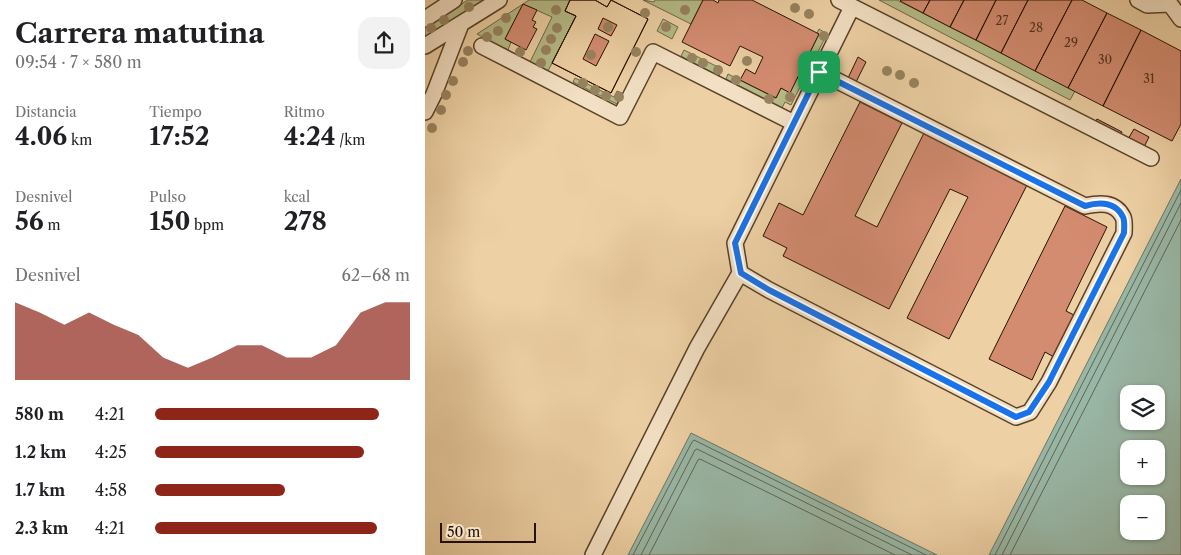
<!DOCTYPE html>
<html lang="es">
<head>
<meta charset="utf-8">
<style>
	body { margin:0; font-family:"Libre Caslon Text",serif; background:#f2f2f2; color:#202124; height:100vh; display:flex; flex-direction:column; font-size:19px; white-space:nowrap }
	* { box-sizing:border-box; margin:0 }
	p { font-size:16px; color:#757577 }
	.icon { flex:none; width:28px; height:28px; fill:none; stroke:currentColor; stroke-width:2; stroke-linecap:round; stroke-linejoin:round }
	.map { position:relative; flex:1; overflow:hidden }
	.panel { display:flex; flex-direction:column; background:#fff; width:425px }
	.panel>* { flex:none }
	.tools { position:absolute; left:695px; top:385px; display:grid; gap:10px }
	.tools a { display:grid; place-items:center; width:45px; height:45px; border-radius:10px; background:#fff; box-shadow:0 1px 4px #0004; font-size:25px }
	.scale { position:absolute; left:15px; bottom:12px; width:96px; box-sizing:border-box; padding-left:5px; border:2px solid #271100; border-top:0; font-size:14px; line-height:18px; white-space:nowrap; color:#271100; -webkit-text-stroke:4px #f3e0c4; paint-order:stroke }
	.pin { position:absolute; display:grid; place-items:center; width:42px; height:42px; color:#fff; margin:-21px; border-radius:10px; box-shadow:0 2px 8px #0006 }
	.round { display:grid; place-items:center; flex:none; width:52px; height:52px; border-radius:15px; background:#f2f2f2 }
	.overview { display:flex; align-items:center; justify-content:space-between; height:85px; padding:0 15px }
	h1 { font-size:28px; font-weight:700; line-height:38px }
	.metrics { display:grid; grid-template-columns:repeat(3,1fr); gap:8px; height:85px; padding:5px 15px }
	.metrics div { display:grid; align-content:center }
	.metrics b { font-size:25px; font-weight:700 }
	.metrics small { font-size:14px; font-weight:400 }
	.metrics p { font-size:14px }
	.chart { height:140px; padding:10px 15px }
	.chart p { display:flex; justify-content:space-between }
	.chart svg { width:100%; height:90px; margin-top:5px; fill:#8f2418; opacity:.7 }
	ul { padding:0 15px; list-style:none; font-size:16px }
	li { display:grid; grid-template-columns:80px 60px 1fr; align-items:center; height:38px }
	li i { height:12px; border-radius:6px; background:#8f2418 }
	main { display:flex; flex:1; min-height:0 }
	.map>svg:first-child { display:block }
</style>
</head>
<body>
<main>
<section class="panel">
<div class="overview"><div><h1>Carrera matutina</h1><p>09:54 · 7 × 580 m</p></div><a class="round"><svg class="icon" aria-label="share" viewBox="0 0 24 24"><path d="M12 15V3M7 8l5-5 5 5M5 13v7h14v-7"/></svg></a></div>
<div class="metrics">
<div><p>Distancia</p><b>4.06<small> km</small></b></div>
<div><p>Tiempo</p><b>17:52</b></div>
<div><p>Ritmo</p><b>4:24<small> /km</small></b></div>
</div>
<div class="metrics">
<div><p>Desnivel</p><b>56<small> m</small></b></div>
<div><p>Pulso</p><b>150<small> bpm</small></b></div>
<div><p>kcal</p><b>278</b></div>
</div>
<div class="chart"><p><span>Desnivel</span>62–68 m</p>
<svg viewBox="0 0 160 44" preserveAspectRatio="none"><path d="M0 44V6L10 11L20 17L30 11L40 17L50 22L60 33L70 38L80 33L90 27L100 27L110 33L120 33L130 27L140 11L150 6L160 6V44z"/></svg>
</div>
<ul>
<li><b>580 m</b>4:21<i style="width:88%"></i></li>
<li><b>1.2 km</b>4:25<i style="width:82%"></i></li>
<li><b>1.7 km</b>4:58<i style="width:51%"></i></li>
<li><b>2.3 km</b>4:21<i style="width:87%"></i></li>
</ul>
</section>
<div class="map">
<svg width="756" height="555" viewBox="0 0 756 555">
	<rect width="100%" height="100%" fill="#edd0a4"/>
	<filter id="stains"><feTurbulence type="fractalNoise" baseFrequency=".004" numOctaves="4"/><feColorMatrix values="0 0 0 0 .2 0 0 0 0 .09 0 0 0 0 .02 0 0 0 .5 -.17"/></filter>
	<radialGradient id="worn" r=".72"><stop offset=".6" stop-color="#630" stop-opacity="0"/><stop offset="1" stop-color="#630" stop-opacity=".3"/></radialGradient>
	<!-- green -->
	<path fill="#b5bc88" stroke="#6e6644" d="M43,0H59L0,37V27Z
		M104,0H145L140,11L151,16L123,71L105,62L127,17L98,4L80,39L86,42L83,50L52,34L98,4Z
		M218,0L229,2L230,0H278L266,24Z
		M454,0H472L650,91L645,100Z
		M238,19L253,27L247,39L232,31Z
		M394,29L402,34L366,105L360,102L357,108L301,79L303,74L351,98L356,88L365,92L394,34L392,33Z
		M259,50L297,69L294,76L256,56Z
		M150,78L189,97L192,91L197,93L192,104L148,82Z"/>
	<!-- water -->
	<path fill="#99b7a6" stroke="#6b7564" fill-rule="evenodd" d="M756,179V555H564ZM704,394H731V421H704ZM704,449H731V476H704ZM704,504H731V531H704Z
		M266,433L512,555H203Z"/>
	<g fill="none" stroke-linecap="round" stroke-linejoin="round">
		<!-- shore -->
		<path stroke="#606453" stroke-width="1" d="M208,555L267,442L269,440L501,555
			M216,555L270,450L272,449L487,555
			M224,555L273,460L275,459L470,555
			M570,555L756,190
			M577,555L756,203
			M585,555L756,220"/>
	</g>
	<!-- building -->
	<path fill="#d48c71" stroke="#271100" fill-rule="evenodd" d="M145,0H170L182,7L186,0L223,19L186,93L127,63L151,16L140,11ZM178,18L192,25L186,36L173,29ZM170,34L184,41L171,66L158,59Z
		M145,0H170L182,7L186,0L223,19L186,93L127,63L151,16L140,11Z
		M278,0H288L293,3L294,0H327L394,34L365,93L356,88L351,98L315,80L321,69L330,74L338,57L315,46L305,66L257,42Z
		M476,0H505L498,13L475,1Z
		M505,0H539L525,27L498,13Z
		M539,0H571L551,40L525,27Z
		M571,0H603L576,53L551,40Z
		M603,0H647L610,71L576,53Z
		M647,0H657L682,13L643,88L610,71Z
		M98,4L112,10L107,20L111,22L108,27L112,29L101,50L80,39Z
		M682,13L716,30L678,106L643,88Z
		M716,30L756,51V124L747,141L678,106Z
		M433,57L441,62L431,82L423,78Z
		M435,102L477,123L430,216L452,227L499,133L602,185L524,339L482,318L543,197L525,189L464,309L358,256L362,248L338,236L354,203L378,215Z
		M672,119L697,132L694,139L668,126Z
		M709,129L724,137L719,147L703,139Z
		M640,206L682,227L641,311L649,315L629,357L620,352L607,380L564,359Z"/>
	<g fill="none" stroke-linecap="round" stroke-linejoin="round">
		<!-- minor casing -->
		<g stroke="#584129" stroke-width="18">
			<path id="minor" d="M414,0L726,158
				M713,0L722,5L745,4
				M745,4L756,19
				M0,19L29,0
				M0,46L74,0
				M57,46L195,117L228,52L369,123
				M0,112L9,94L36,24
				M315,273L344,290L591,417L605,412L624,382L699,233C699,229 700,221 698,217C690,201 674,203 660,206L395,72
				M168,555L272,348L315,273L310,243L427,7"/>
		</g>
		<!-- minor -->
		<use href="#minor" stroke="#f3e0c4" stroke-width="15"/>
	</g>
	<!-- trees -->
	<g fill="#988360">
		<circle cx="44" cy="7" r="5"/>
		<circle cx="370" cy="8" r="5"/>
		<circle cx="131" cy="10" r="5"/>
		<circle cx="260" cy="10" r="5"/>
		<circle cx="220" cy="13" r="5"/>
		<circle cx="384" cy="14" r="5"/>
		<circle cx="81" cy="18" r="5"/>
		<circle cx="19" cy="20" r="5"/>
		<circle cx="183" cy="27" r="5"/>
		<circle cx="241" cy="27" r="5"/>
		<circle cx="6" cy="28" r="5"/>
		<circle cx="132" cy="28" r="5"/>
		<circle cx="73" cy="31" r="5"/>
		<circle cx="399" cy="36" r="5"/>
		<circle cx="62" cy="37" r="5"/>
		<circle cx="126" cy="39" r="5"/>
		<circle cx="121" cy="50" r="5"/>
		<circle cx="43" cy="51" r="5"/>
		<circle cx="95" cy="52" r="5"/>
		<circle cx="211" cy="52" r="5"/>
		<circle cx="166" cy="55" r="5"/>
		<circle cx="267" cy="58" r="5"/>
		<circle cx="322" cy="61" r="5"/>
		<circle cx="38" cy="62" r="5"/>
		<circle cx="116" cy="63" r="5"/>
		<circle cx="278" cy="63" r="5"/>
		<circle cx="293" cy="70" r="5"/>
		<circle cx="462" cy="71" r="5"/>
		<circle cx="475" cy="75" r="5"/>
		<circle cx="311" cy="80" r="5"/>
		<circle cx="28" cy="81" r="5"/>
		<circle cx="158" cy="83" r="5"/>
		<circle cx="489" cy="83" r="5"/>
		<circle cx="170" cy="90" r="5"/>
		<circle cx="21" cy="95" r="5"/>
		<circle cx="181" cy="96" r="5"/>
		<circle cx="194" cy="97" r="5"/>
		<circle cx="365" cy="97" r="5"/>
		<circle cx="344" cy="99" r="5"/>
		<circle cx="16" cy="110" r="5"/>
		<circle cx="7" cy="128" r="5"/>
	</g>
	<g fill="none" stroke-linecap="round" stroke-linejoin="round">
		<!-- route casing -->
		<g stroke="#fff" stroke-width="10">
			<path id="route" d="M394,72L660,206C674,202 690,201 698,217C700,221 699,229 699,233L624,382L604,412L591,417L344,290L316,273L310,243Z"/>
		</g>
		<!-- route -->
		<use href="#route" stroke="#1a73e8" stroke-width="6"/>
	</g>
	<g text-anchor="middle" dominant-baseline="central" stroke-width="4.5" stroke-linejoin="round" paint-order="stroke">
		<!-- number labels -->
		<g font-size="12" fill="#52301c">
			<text x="577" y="20">27</text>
			<text x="611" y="27">28</text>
			<text x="646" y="42">29</text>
			<text x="680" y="59">30</text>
			<text x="724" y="78">31</text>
		</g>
	</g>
	<rect width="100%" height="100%" filter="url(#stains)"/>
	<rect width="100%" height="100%" fill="url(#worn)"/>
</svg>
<div class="tools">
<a><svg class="icon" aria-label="layers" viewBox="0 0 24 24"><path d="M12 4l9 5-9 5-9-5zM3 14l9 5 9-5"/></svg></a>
<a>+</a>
<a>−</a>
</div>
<div class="scale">50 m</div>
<div class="pin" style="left:394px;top:72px;background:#1e9e55"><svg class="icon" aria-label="arrive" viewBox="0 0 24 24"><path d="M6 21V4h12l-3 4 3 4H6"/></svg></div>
</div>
</main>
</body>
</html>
